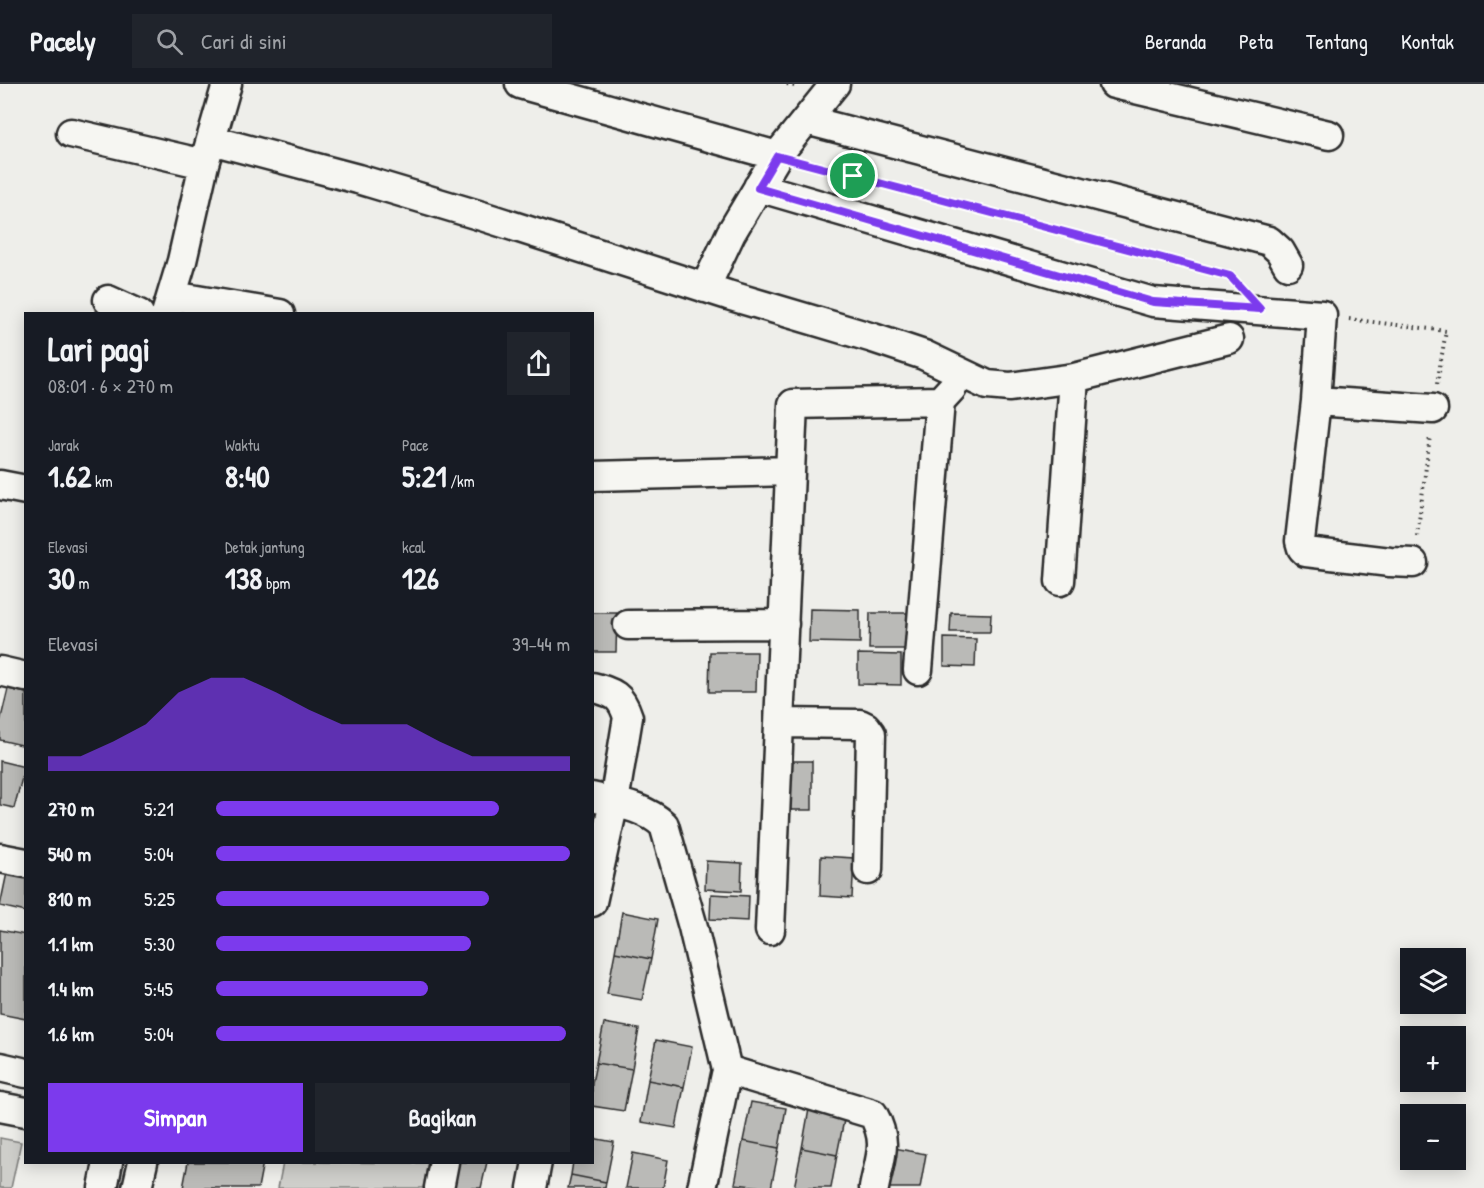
<!DOCTYPE html>
<html lang="id">
<head>
<meta charset="utf-8">
<style>
	body { margin:0; font-family:"Patrick Hand",sans-serif; background:#20242c; color:#f1f3f6; height:100vh; display:flex; flex-direction:column; font-size:22px; white-space:nowrap }
	* { box-sizing:border-box; margin:0 }
	p { font-size:20px; color:#9ea1a6 }
	.icon { flex:none; width:33px; height:33px; fill:none; stroke:currentColor; stroke-width:2; stroke-linecap:round; stroke-linejoin:round }
	.map { position:relative; flex:1; overflow:hidden }
	.panel { position:absolute; left:24px; top:228px; width:570px; height:852px; display:flex; flex-direction:column; background:#171b24; border-radius:0px; box-shadow:0 3px 15px #0003 }
	.panel>* { flex:none }
	.tools { position:absolute; left:1400px; top:864px; display:grid; gap:12px }
	.tools a { display:grid; place-items:center; width:66px; height:66px; border-radius:0px; background:#171b24; box-shadow:0 3px 15px #0003; font-size:30px }
	.pin { position:absolute; display:grid; place-items:center; width:51px; height:51px; color:#fff; margin:-26px; border:3px solid #fff; border-radius:50%; box-shadow:0 2px 6px #0007 }
	.round { display:grid; place-items:center; flex:none; width:63px; height:63px; border-radius:0px; background:#20242c }
	.overview { display:flex; align-items:center; justify-content:space-between; height:102px; padding:0 24px }
	h1 { font-size:33px; font-weight:700; line-height:45px }
	.stats { display:grid; grid-template-columns:repeat(3,1fr); gap:9px; height:102px; padding:6px 24px }
	.stats div { display:grid; align-content:center }
	.stats b { font-size:30px; font-weight:700 }
	.stats small { font-size:16px; font-weight:400 }
	.stats p { font-size:16px }
	.chart { height:168px; padding:12px 24px }
	.chart p { display:flex; justify-content:space-between }
	.chart svg { width:100%; height:108px; margin-top:6px; fill:#7c3aed; opacity:.7 }
	.action { display:flex; gap:12px; margin-top:auto; padding:12px 24px }
	.action a { flex:1; height:69px; border-radius:0px; background:#7c3aed; color:#fff; font-size:24px; font-weight:700; line-height:69px; text-align:center }
	.action a+a { background:#20242c; color:#f1f3f6 }
	ul { padding:0 24px; list-style:none; font-size:20px }
	li { display:grid; grid-template-columns:96px 72px 1fr; align-items:center; height:45px }
	li i { height:15px; border-radius:8px; background:#7c3aed }
	header { display:flex; align-items:center; gap:36px; box-sizing:border-box; height:84px; padding:0 30px; background:#171b24; border-bottom:2px solid #363941 }
	header strong { font-size:28px }
	nav { display:flex; gap:33px; margin-inline-start:auto; font-size:21px }
	.search { width:420px; height:54px; background:#20242c; display:flex; align-items:center; gap:15px; box-sizing:border-box; padding:0 21px; border-radius:0px; color:#9ea1a6; font-size:22px }
	.map>svg:first-child { display:block }
</style>
</head>
<body>
<header>
<strong>Pacely</strong>
<div class="search"><svg class="icon" aria-label="search" viewBox="0 0 24 24"><circle cx="10" cy="10" r="6"/><path d="M15 15l6 6"/></svg>Cari di sini</div>
<nav><a>Beranda</a><a>Peta</a><a>Tentang</a><a>Kontak</a></nav>
</header>
<div class="map">
<svg width="1484" height="1104" viewBox="0 0 1484 1104">
	<rect width="100%" height="100%" fill="#eeeeea"/>
	<filter id="ink" filterUnits="userSpaceOnUse"><feTurbulence type="fractalNoise" baseFrequency=".0167" numOctaves="2"/><feDisplacementMap in="SourceGraphic" scale="12" xChannelSelector="R" yChannelSelector="G"/><feConvolveMatrix kernelMatrix="1 2 1 2 8 2 1 2 1" color-interpolation-filters="sRGB"/></filter>
	<g filter="url(#ink)">
		<!-- green -->
		<path fill="#cececa" stroke="#7c7c7a" stroke-width="1.5" d="M0,1054L21,1058L11,1104H0Z
			M283,1079V1078L428,1079L423,1104H278Z"/>
		<!-- building -->
		<path fill="#babab7" stroke="#2b2b2b" stroke-width="1.5" d="M810,525L860,526V559L809,558Z
			M592,529H617L616,568H592Z
			M870,529H908L907,565H869Z
			M951,529L991,530L990,548H950Z
			M944,554L976,555L975,583L944,582Z
			M710,568H757L756,608H709Z
			M858,570L901,571V601L858,600Z
			M8,605L26,609V662L0,656V638Z
			M0,677L25,683L14,724L0,721Z
			M786,677H812V726H786Z
			M821,772L854,774L852,814L820,812Z
			M706,777L742,779L741,807L705,805Z
			M9,779L26,783V828L0,822Z
			M711,810L749,812L748,837L710,835Z
			M622,828L658,835L651,875L615,868Z
			M0,846L26,851V935L0,930Z
			M615,868L651,875L642,916L607,910Z
			M604,939L639,945L632,985L596,979Z
			M656,956L692,963L684,1003L648,996Z
			M596,979L632,985L624,1027L592,1022V999Z
			M648,996L684,1003L676,1044L641,1038Z
			M751,1018L786,1024L779,1064L743,1057Z
			M809,1025L845,1031L837,1071L802,1064Z
			M592,1054L614,1058L606,1098L571,1091L573,1078H592Z
			M743,1057L779,1064L771,1104L735,1100Z
			M889,1063L926,1070L920,1104H881Z
			M802,1064L837,1071L831,1104H794Z
			M633,1069L668,1076L663,1104H626Z
			M188,1078H263L258,1104H183Z
			M448,1078H487L481,1104H443Z
			M571,1091L606,1098L605,1104H568Z"/>
		<g fill="none" stroke-linecap="round" stroke-linejoin="round">
			<!-- minor casing -->
			<g stroke="#2b2b2b" stroke-width="33">
				<path id="minor" d="M520,0L777,72
					M1114,0L1329,51
					M806,36L1269,157L1280,167L1288,181
					M71,49L204,80
					M211,56L358,95L485,133L728,211L873,254L924,271L987,301L1010,303L1074,294L1229,255
					M758,103L1153,218L1322,231L1316,317L1300,457L1302,464L1306,468L1390,478L1413,479
					M705,204L731,149L777,72L835,0
					M173,212L280,230
					M108,216L139,230
					M166,230L182,177L204,80L227,0
					M1316,317L1433,325
					M592,392L790,387
					M0,401L26,406
					M1060,497L1074,294
					M628,541L784,540
					M918,586L940,317L952,304
					M0,587L26,593
					M592,603C614,609 621,611 628,633L614,718L592,818
					M780,639L860,640L866,643L871,650L868,786
					M592,713C617,719 645,723 664,741L693,843L727,986L702,1104
					M0,774L26,779
					M770,846L793,320L940,317
					M0,983L26,989
					M727,986L873,1030C889,1059 880,1073 874,1104
					M0,1023L26,1028
					M103,1104L108,1078
					M137,1104L143,1078
					M439,1104L444,1078
					M532,1104L537,1078"/>
			</g>
			<!-- path -->
			<path stroke="#2b2b2b" stroke-width="4" stroke-dasharray="1.5 4.5" stroke-linecap="butt" d="M787,0L798,3
				M804,79L1230,192L1235,198
				M1349,235L1446,247L1437,300
				M1417,452L1430,352"/>
			<!-- minor -->
			<use href="#minor" stroke="#f6f6f2" stroke-width="28"/>
		</g>
	</g>
	<g fill="none" stroke-linecap="round" stroke-linejoin="round" filter="url(#ink)">
		<!-- route casing -->
		<g stroke="#fff" stroke-width="12">
			<path id="route" d="M777,72L1230,192L1260,225L1153,218L758,104Z"/>
		</g>
		<!-- route -->
		<use href="#route" stroke="#7c3aed" stroke-width="8"/>
	</g>
</svg>
<div class="tools">
<a><svg class="icon" aria-label="layers" viewBox="0 0 24 24"><path d="M12 4l9 5-9 5-9-5zM3 14l9 5 9-5"/></svg></a>
<a>+</a>
<a>−</a>
</div>
<div class="pin" style="left:853px;top:92px;background:#1e9e55"><svg class="icon" aria-label="arrive" viewBox="0 0 24 24"><path d="M6 21V4h12l-3 4 3 4H6"/></svg></div>
<section class="panel">
<div class="overview"><div><h1>Lari pagi</h1><p>08:01 · 6 × 270 m</p></div><a class="round"><svg class="icon" aria-label="share" viewBox="0 0 24 24"><path d="M12 15V3M7 8l5-5 5 5M5 13v7h14v-7"/></svg></a></div>
<div class="stats">
<div><p>Jarak</p><b>1.62<small> km</small></b></div>
<div><p>Waktu</p><b>8:40</b></div>
<div><p>Pace</p><b>5:21<small> /km</small></b></div>
</div>
<div class="stats">
<div><p>Elevasi</p><b>30<small> m</small></b></div>
<div><p>Detak jantung</p><b>138<small> bpm</small></b></div>
<div><p>kcal</p><b>126</b></div>
</div>
<div class="chart"><p><span>Elevasi</span>39–44 m</p>
<svg viewBox="0 0 160 44" preserveAspectRatio="none"><path d="M0 44V38L10 38L20 32L30 25L40 12L50 6L60 6L70 12L80 19L90 25L100 25L110 25L120 32L130 38L140 38L150 38L160 38V44z"/></svg>
</div>
<ul>
<li><b>270 m</b>5:21<i style="width:80%"></i></li>
<li><b>540 m</b>5:04<i style="width:100%"></i></li>
<li><b>810 m</b>5:25<i style="width:77%"></i></li>
<li><b>1.1 km</b>5:30<i style="width:72%"></i></li>
<li><b>1.4 km</b>5:45<i style="width:60%"></i></li>
<li><b>1.6 km</b>5:04<i style="width:99%"></i></li>
</ul>
<div class="action"><a>Simpan</a><a>Bagikan</a></div>
</section>
</div>
</body>
</html>
